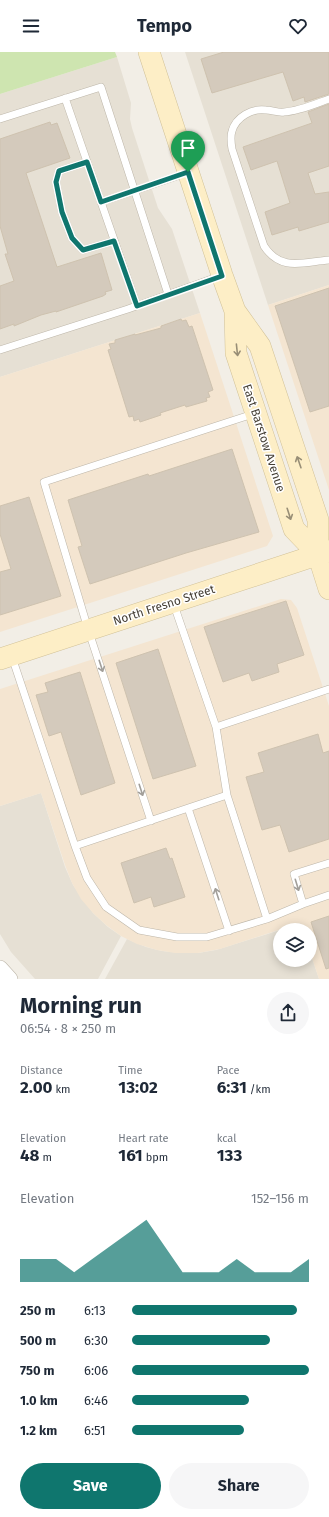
<!DOCTYPE html>
<html lang="en">
<head>
<meta charset="utf-8">
<style>
	body { margin:0; font-family:"Fira Sans",sans-serif; background:#f6f6f7; color:#1f2937; height:100vh; display:flex; flex-direction:column; font-size:15px; white-space:nowrap }
	* { box-sizing:border-box; margin:0 }
	p { font-size:13px; color:#747a83 }
	.icon { flex:none; width:22px; height:22px; fill:none; stroke:currentColor; stroke-width:2; stroke-linecap:round; stroke-linejoin:round }
	.map { position:relative; height:927px; overflow:hidden }
	.side { display:flex; flex-direction:column; background:#fff; flex:1 }
	.side>* { flex:none }
	.tools { position:absolute; left:273px; top:871px; display:grid; gap:8px }
	.tools a { display:grid; place-items:center; width:44px; height:44px; border-radius:50%; background:#fff; box-shadow:0 2px 10px #0003; font-size:20px }
	.pin { position:absolute; display:grid; place-items:center; width:34px; height:34px; color:#fff; margin:-41px -17px; border-radius:50% 50% 50% 0; rotate:-45deg; box-shadow:0 0 4px #0007 }
	.pin .icon { rotate:45deg }
	.round { display:grid; place-items:center; flex:none; width:42px; height:42px; border-radius:21px; background:#f6f6f7 }
	.overview { display:flex; align-items:center; justify-content:space-between; height:68px; padding:0 20px }
	h1 { font-size:22px; font-weight:700; line-height:30px }
	.figures { display:grid; grid-template-columns:repeat(3,1fr); gap:6px; height:68px; padding:4px 20px }
	.figures div { display:grid; align-content:center }
	.figures b { font-size:17px; font-weight:700 }
	.figures small { font-size:11px; font-weight:400 }
	.figures p { font-size:11px }
	.chart { height:112px; padding:8px 20px }
	.chart p { display:flex; justify-content:space-between }
	.chart svg { width:100%; height:72px; margin-top:4px; fill:#0f766e; opacity:.7 }
	.primary-button { display:flex; gap:8px; margin-top:auto; padding:8px 20px }
	.primary-button a { flex:1; height:46px; border-radius:24px; background:#0f766e; color:#fff; font-size:16px; font-weight:700; line-height:46px; text-align:center }
	.primary-button a+a { background:#f6f6f7; color:#1f2937 }
	ul { padding:0 20px; list-style:none; font-size:13px }
	li { display:grid; grid-template-columns:64px 48px 1fr; align-items:center; height:30px }
	li i { height:10px; border-radius:5px; background:#0f766e }
	header { display:flex; justify-content:space-between; align-items:center; height:52px; padding:0 20px; background:#fff; font-size:18px; font-weight:700 }
	.map>svg:first-child { display:block }
</style>
</head>
<body>
<header><svg class="icon" aria-label="menu" viewBox="0 0 24 24"><path d="M4 6h16M4 12h16M4 18h16"/></svg>Tempo<svg class="icon" aria-label="heart" viewBox="0 0 24 24"><path d="M12 20l-8-8c-3-5 5-10 8-4 3-6 11-1 8 4z"/></svg></header>
<div class="map">
<svg width="329" height="927" viewBox="0 0 329 927">
	<rect width="100%" height="100%" fill="#f2eee6"/>
	<!-- residential -->
	<path fill="#e6e0d4" d="M185,0H329V233L268,253Z
		M117,5L131,51L130,67L132,76L158,156L172,177L200,261L0,325V42Z
		M41,741L65,815L73,833L93,861L108,875L121,884L98,927H35L11,900L0,882V754Z
		M301,871L303,878H280Z
		M280,878V908H310V900L319,927H105L127,887L146,895L162,899L180,901H198L216,898Z"/>
	<!-- commercial -->
	<path fill="#f4e5d1" d="M329,233V438L268,253Z
		M200,261L273,484L267,494L0,580V325Z
		M281,547L291,548L297,556L329,654V927H319L310,900V878H303L300,871L220,897L198,901H175L157,898L137,892L121,884L106,873L93,861L81,847L72,831L65,813L41,741L0,754V637Z"/>
	<!-- green -->
	<path fill="#cee5b0" d="M0,0H115L117,5L0,42Z"/>
	<!-- building -->
	<path fill="#d4cabc" stroke="#cec2af" d="M224,0H329V42L305,50L304,45L293,49L283,20L212,41L201,7Z
		M329,52V114L308,121L315,142L329,140V170L299,179L298,175L272,183L265,160L290,151L277,109L251,118L243,95L312,71L308,60Z
		M50,70L51,73L57,71L70,106L26,121L57,215L101,201L112,238L105,240L106,242L103,244L56,260V259L41,263L14,274V272L0,277V234L14,229L5,202H8L0,174V87Z
		M329,236V354L310,360L275,254Z
		M181,267L182,269L186,268L189,275L192,274L213,338L208,340L210,345L206,346L207,349L186,355L185,353L160,361L161,363L140,370L139,367L134,369L133,364L129,365L108,298L111,297L109,292L115,291V288L135,282V283L150,279L161,276V274Z
		M232,397L259,480L186,501L90,532L78,495L82,494L68,448L148,422L149,424Z
		M29,445L61,544L0,563V520L11,517L0,482V454Z
		M286,549L304,603L277,612L279,620L252,629L249,621L223,630L204,575Z
		M158,597L196,714L153,727L116,611Z
		M80,620L115,731L81,743L61,680L49,684L36,643L48,640L45,631Z
		M318,682L323,701L329,699V787L289,800L280,773L262,778L246,725L264,720L258,701Z
		M166,796L170,807L172,806L185,845L154,855L151,845L134,851L121,811Z
		M329,864V916L326,917L311,870Z"/>
	<g fill="none" stroke-linecap="round" stroke-linejoin="round">
		<!-- lane casing -->
		<g stroke="#bdb6a9" stroke-width="8">
			<path id="lane" d="M65,46L137,254
				M329,47C315,52 299,59 284,60C278,61 272,58 266,58C252,56 236,65 232,79C230,85 231,91 232,97L264,194C281,220 303,210 329,208
				M0,67L101,35L168,242
				M87,110L59,119L56,130L62,160L72,186L83,198L114,189
				M101,150L186,121
				M0,298L128,257L220,224
				M174,553L216,675L227,743
				M12,605L75,794L87,826L106,855L139,878L177,885H207L267,867L227,743L75,794
				M216,675L329,637
				M188,756L229,879
				M151,769L88,577L44,430L253,362
				M303,852L294,822L329,811
				M267,867L303,852L329,843"/>
		</g>
		<!-- street casing -->
		<g stroke="#bdb6a9" stroke-width="16">
			<path id="street" d="M0,916L10,927"/>
		</g>
		<!-- secondary casing -->
		<g stroke="#d1c197" stroke-width="22">
			<path id="secondary" d="M149,0L222,223L235,259L260,294L318,468V502L329,537
				M235,259L236,301L294,477L318,502
				M0,607L329,499"/>
		</g>
		<!-- lane -->
		<use href="#lane" stroke="#fff" stroke-width="7"/>
		<!-- street -->
		<use href="#street" stroke="#fff" stroke-width="15"/>
		<!-- secondary -->
		<use href="#secondary" stroke="#fdeec6" stroke-width="21"/>
	</g>
	<!-- one-way arrows -->
	<defs><path id="oneway-shaft" d="M-6 0H5M1.5-3L5.5 0L1.5 3" fill="none" stroke-width="1.6" stroke-linecap="round" stroke-linejoin="round"/></defs>
	<g stroke="#988e76">
		<use href="#oneway-shaft" transform="translate(237 298) rotate(84)"/>
		<use href="#oneway-shaft" transform="translate(299 410) rotate(-109)"/>
		<use href="#oneway-shaft" transform="translate(289 462) rotate(72)"/>
	</g>
	<g stroke="#a29f9a">
		<use href="#oneway-shaft" transform="translate(101 614) rotate(72)"/>
		<use href="#oneway-shaft" transform="translate(141 738) rotate(72)"/>
		<use href="#oneway-shaft" transform="translate(297 833) rotate(73)"/>
		<use href="#oneway-shaft" transform="translate(217 842) rotate(-108)"/>
	</g>
	<g fill="none" stroke-linecap="round" stroke-linejoin="round">
		<!-- route casing -->
		<g stroke="#fff" stroke-width="8">
			<path id="route" d="M87,110L101,150L188,120L222,224L137,254L114,189L83,198L72,186L62,160L56,130L59,119Z"/>
		</g>
		<!-- route -->
		<use href="#route" stroke="#0f766e" stroke-width="5"/>
	</g>
	<g text-anchor="middle" dominant-baseline="central" stroke-width="3" stroke-linejoin="round" paint-order="stroke">
		<!-- street labels -->
		<g font-size="12" fill="#453f35" stroke="#fff">
			<text transform="translate(264 386) rotate(72)">East Barstow Avenue</text>
			<text transform="translate(164 553) rotate(-18)">North Fresno Street</text>
		</g>
	</g>
</svg>
<div class="tools">
<a><svg class="icon" aria-label="layers" viewBox="0 0 24 24"><path d="M12 4l9 5-9 5-9-5zM3 14l9 5 9-5"/></svg></a>
</div>
<div class="pin" style="left:188px;top:120px;background:#1e9e55"><svg class="icon" aria-label="arrive" viewBox="0 0 24 24"><path d="M6 21V4h12l-3 4 3 4H6"/></svg></div>
</div>
<section class="side">
<div class="overview"><div><h1>Morning run</h1><p>06:54 · 8 × 250 m</p></div><a class="round"><svg class="icon" aria-label="share" viewBox="0 0 24 24"><path d="M12 15V3M7 8l5-5 5 5M5 13v7h14v-7"/></svg></a></div>
<div class="figures">
<div><p>Distance</p><b>2.00<small> km</small></b></div>
<div><p>Time</p><b>13:02</b></div>
<div><p>Pace</p><b>6:31<small> /km</small></b></div>
</div>
<div class="figures">
<div><p>Elevation</p><b>48<small> m</small></b></div>
<div><p>Heart rate</p><b>161<small> bpm</small></b></div>
<div><p>kcal</p><b>133</b></div>
</div>
<div class="chart"><p><span>Elevation</span>152–156 m</p>
<svg viewBox="0 0 160 44" preserveAspectRatio="none"><path d="M0 44V30L10 30L20 30L30 38L40 30L50 22L60 14L70 6L80 22L90 38L100 38L110 38L120 30L130 38L140 38L150 38L160 30V44z"/></svg>
</div>
<ul>
<li><b>250 m</b>6:13<i style="width:93%"></i></li>
<li><b>500 m</b>6:30<i style="width:78%"></i></li>
<li><b>750 m</b>6:06<i style="width:100%"></i></li>
<li><b>1.0 km</b>6:46<i style="width:66%"></i></li>
<li><b>1.2 km</b>6:51<i style="width:63%"></i></li>
</ul>
<div class="primary-button"><a>Save</a><a>Share</a></div>
</section>
</body>
</html>
